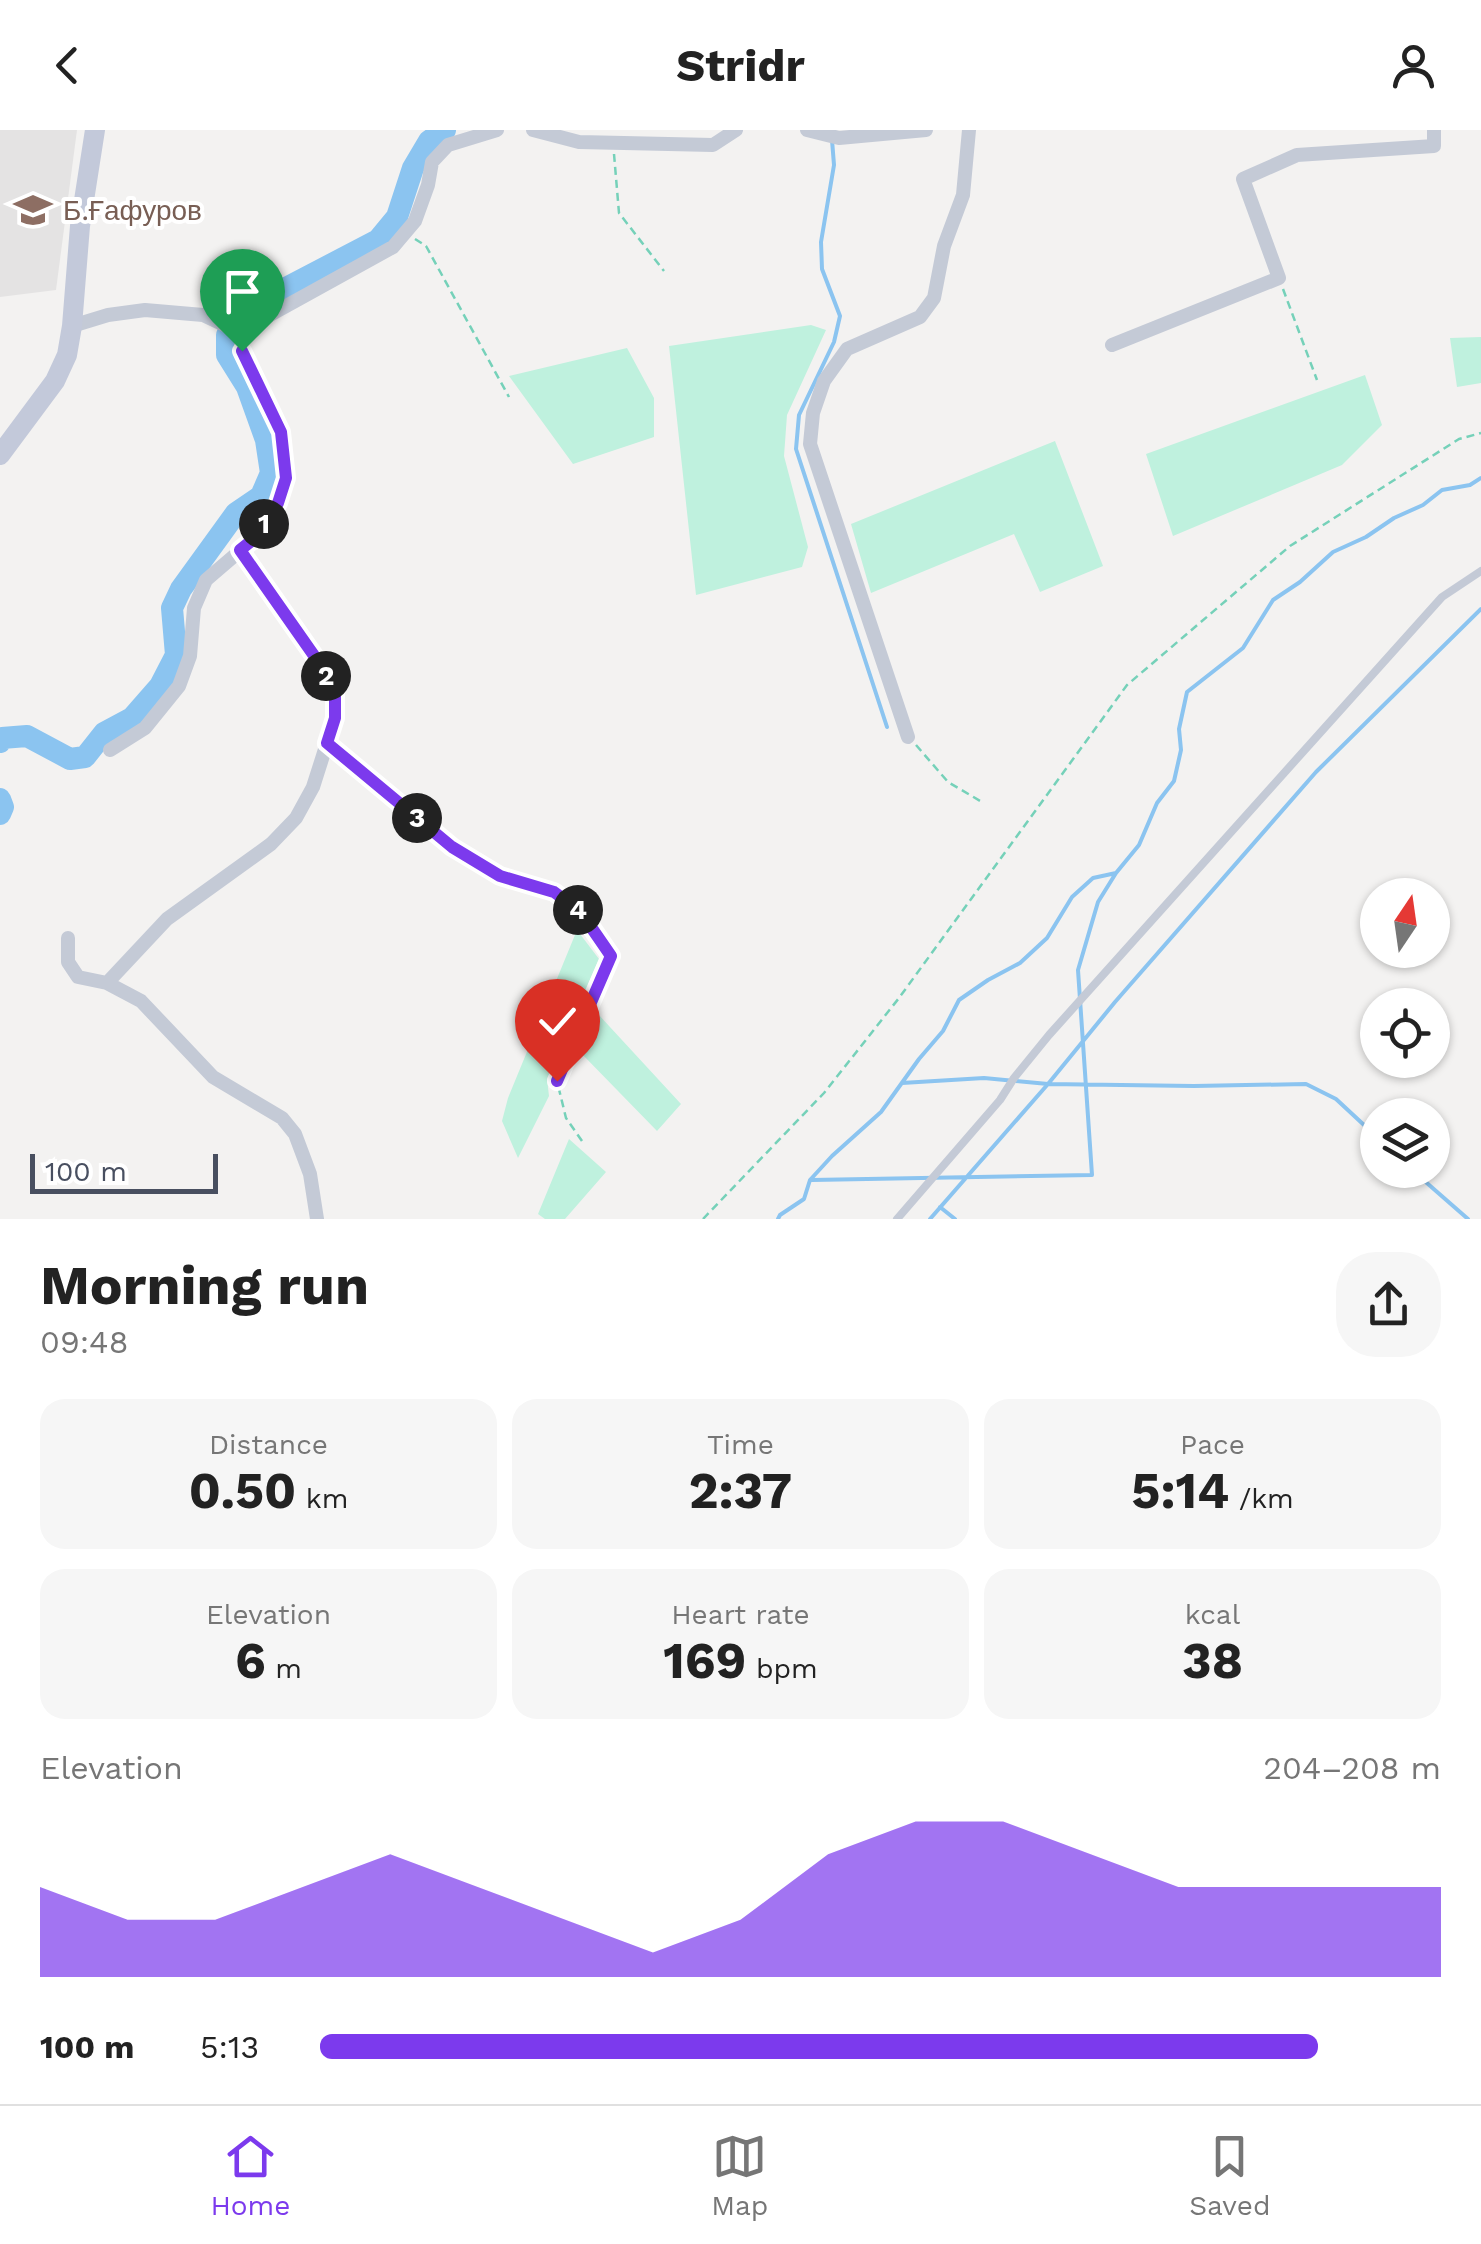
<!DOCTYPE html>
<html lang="en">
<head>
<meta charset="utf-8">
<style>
	body { margin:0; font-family:"Work Sans",sans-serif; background:#f6f6f6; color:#222; height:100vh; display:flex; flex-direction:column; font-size:38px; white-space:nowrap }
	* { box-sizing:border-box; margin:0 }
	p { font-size:32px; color:#767676 }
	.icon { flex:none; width:55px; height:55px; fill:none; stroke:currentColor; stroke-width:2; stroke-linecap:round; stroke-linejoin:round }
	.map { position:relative; height:1089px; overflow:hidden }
	.details { display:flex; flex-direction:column; background:#fff; flex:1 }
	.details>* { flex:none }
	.needle { width:65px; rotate:13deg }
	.buttons { position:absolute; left:1360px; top:748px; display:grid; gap:20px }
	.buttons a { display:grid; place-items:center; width:90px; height:90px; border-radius:50%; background:#fff; box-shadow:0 2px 8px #0004; font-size:50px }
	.scale { position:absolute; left:30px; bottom:25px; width:188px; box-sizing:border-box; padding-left:10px; border:5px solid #484f60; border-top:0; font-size:28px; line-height:35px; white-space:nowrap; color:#484f60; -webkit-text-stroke:8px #fff; paint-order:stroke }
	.pin { position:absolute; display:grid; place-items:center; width:85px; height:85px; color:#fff; margin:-102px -42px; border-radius:50% 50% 50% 0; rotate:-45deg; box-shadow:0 0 10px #0007 }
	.pin .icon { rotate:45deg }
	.km { position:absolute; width:50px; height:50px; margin:-25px; border-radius:50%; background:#222; color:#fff; font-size:28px; line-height:50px; text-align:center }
	.round { display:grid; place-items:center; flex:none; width:105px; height:105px; border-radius:40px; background:#f6f6f6 }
	.overview { display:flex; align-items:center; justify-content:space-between; height:170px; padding:0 40px }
	h1 { font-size:55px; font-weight:700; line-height:75px }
	.metrics { display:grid; grid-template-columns:repeat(3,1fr); gap:15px; height:170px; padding:10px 40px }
	.metrics div { display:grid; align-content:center; border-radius:25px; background:#f6f6f6; text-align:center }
	.metrics b { font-size:50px; font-weight:700 }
	.metrics small { font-size:28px; font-weight:400 }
	.metrics p { font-size:28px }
	.chart { height:280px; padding:20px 40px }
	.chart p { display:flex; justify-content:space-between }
	.chart svg { width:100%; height:180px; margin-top:10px; fill:#7c3aed; opacity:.7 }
	ul { padding:0 40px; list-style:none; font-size:32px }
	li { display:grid; grid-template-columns:160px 120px 1fr; align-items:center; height:75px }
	li i { height:25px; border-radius:12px; background:#7c3aed }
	header { display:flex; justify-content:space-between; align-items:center; height:130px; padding:0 40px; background:#fff; font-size:45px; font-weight:700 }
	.tab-bar { display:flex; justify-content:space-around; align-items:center; height:140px; border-top:2px solid #e0e0e0; background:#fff; font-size:28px; color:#767676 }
	.tab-bar a { display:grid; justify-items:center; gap:5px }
	.tab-bar .selected { color:#7c3aed }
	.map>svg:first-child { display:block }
</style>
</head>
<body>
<header><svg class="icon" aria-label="back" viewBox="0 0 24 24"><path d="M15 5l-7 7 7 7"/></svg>Stridr<svg class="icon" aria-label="person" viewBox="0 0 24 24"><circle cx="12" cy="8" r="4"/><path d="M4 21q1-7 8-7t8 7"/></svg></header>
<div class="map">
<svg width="1481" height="1089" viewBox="0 0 1481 1089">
	<rect width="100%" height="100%" fill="#f3f2f1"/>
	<!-- education -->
	<path fill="#e4e3e3" d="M0,0H77L56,160L0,167Z"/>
	<!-- green -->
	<path fill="#bff1de" d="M811,195L826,200L787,285L784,326L808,417L802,437L696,465L669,216Z
		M1481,207V253L1457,257L1450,208Z
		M627,218L654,268V307L573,334L509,246Z
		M1365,245L1382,295L1342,335L1173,406L1146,324Z
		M1055,311L1103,436L1040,462L1014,404L871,463L851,394Z
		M577,800L599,829L547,949L549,966L518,1028L502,991L508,968Z
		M598,884L681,974L657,1001L580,922Z
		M569,1009L606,1042L565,1089H545L538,1084Z"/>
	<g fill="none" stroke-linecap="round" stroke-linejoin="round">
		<!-- stream -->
		<path stroke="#8bc4f0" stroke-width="4" d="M832,10L834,35L821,112L822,139L840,186L834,212L799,285L796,319L887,597
			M902,953L984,948L1048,954L1194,956L1306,954L1336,969L1378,1008
			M1412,1040L1468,1089
			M812,1050L1092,1045L1078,840L1098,772L1116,743
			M940,1077L955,1089
			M778,1089L780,1085L804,1069L810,1050L832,1026L881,982L919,929L943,901L959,870L988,850L1020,833L1047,808L1072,767L1093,748L1116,743L1139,715L1157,673L1174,651L1181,620L1179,599L1187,562L1243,518L1273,470L1300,452L1333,422L1366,407L1394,388L1423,375L1442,360L1470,355L1481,348
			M930,1089L1048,954L1115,872L1316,642L1481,479"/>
		<!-- river -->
		<path stroke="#8bc4f0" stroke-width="22" d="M0,612L2,608L27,606L70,629L85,627L104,603L132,588L160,556L176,525L172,478L181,459L236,383L261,366L271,343L266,310L247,257L227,225V205L237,188L265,169L378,110L397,87L413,38L429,11L445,0
			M0,669L3,677L0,684"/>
		<!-- path -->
		<path stroke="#75d1b9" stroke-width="2.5" stroke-dasharray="8 5" stroke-linecap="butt" d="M614,24L619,83L664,141
			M415,109L426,116L509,267
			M1283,159L1317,250
			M916,615L948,652L982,672
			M582,1011L566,988L557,951L607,836
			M703,1089L824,963L899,868L1127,555L1290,416L1459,309L1481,303"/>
		<!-- service -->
		<path stroke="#c4cad6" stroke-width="8" d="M897,1089L1000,970L1014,948L1049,905L1442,467L1481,441"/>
		<!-- minor -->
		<path stroke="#c4cad6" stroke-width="14" d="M533,0L579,12L713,15L736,0
			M807,0L839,8L926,0
			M72,196L108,185L145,180L203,185L239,202
			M1112,215L1279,148L1243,49L1297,25L1434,16V0
			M908,607L810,314L813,283L824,251L847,219L920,187L934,168L944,116L963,65L969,0
			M327,613L451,717L500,746L554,761L579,781L611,826
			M110,620L145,598L179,556L190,526L194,478L206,450L255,408L278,373L286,347L281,301L243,221L239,202L393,117L415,91L428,55L432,32L448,15L497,0
			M68,808V832L78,847L107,853L141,871L213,947L282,988L295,1004L310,1044L317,1089
			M107,853L167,789L271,714L296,688L313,657L335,588V564L321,537L240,421"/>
		<!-- secondary -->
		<path stroke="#c3c9da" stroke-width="20" d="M0,325L55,251L67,225L72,196L80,96L95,0"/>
	</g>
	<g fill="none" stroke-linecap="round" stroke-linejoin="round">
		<!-- route casing -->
		<g stroke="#fff" stroke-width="20">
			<path id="route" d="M242,221L281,302L286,348L278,373L255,408L240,420L322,537L335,564V588L327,613L452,717L500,746L554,762L580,781L611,826L557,951"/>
		</g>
		<!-- route -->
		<use href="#route" stroke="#7c3aed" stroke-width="12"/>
	</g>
	<!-- icons -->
	<defs>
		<g id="school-bare" transform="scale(3)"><path d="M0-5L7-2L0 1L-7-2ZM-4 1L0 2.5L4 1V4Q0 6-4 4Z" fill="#8d6e63" stroke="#fff" stroke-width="2.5" paint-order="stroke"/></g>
	</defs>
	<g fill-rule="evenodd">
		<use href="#school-bare" x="33" y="80"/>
	</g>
	<g text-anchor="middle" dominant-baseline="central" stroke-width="8" stroke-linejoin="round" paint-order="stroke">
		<!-- education labels -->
		<g font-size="28" fill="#785e54" stroke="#fff" text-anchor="start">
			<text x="63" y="80">Б.Ғафуров</text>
		</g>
	</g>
</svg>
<div class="buttons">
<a><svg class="needle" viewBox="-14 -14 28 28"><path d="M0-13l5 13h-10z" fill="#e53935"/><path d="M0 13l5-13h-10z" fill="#767676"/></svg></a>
<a><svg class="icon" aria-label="locate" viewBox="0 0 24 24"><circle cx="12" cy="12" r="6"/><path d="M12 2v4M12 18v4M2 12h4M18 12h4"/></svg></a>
<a><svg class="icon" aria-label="layers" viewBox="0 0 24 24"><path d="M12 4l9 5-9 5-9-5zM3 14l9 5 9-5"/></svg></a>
</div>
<div class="scale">100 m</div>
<div class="pin" style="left:242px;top:221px;background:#1e9e55"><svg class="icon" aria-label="arrive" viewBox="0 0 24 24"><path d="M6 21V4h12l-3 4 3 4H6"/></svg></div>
<div class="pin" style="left:557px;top:951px;background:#d93025"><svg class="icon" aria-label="check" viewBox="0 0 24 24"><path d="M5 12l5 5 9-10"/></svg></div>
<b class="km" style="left:264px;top:394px">1</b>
<b class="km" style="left:326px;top:546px">2</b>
<b class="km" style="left:417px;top:688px">3</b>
<b class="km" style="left:578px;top:780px">4</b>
</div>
<section class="details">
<div class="overview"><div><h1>Morning run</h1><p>09:48</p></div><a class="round"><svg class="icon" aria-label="share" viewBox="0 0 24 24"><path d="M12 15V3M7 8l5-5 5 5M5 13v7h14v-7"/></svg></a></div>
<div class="metrics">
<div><p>Distance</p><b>0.50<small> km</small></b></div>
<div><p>Time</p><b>2:37</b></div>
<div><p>Pace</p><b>5:14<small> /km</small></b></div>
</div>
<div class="metrics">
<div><p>Elevation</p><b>6<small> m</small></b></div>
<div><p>Heart rate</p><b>169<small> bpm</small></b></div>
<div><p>kcal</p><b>38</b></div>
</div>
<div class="chart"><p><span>Elevation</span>204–208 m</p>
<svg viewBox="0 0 160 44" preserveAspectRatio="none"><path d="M0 44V22L10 30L20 30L30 22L40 14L50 22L60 30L70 38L80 30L90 14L100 6L110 6L120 14L130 22L140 22L150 22L160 22V44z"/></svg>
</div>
<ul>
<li><b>100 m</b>5:13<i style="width:89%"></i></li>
</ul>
</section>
<nav class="tab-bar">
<a class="selected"><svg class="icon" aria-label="home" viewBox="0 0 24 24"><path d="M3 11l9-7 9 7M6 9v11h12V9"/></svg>Home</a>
<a><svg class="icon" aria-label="map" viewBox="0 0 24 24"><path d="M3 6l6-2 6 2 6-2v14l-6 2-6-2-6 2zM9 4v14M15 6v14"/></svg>Map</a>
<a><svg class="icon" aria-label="saved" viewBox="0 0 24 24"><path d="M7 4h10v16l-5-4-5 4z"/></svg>Saved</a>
</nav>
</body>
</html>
